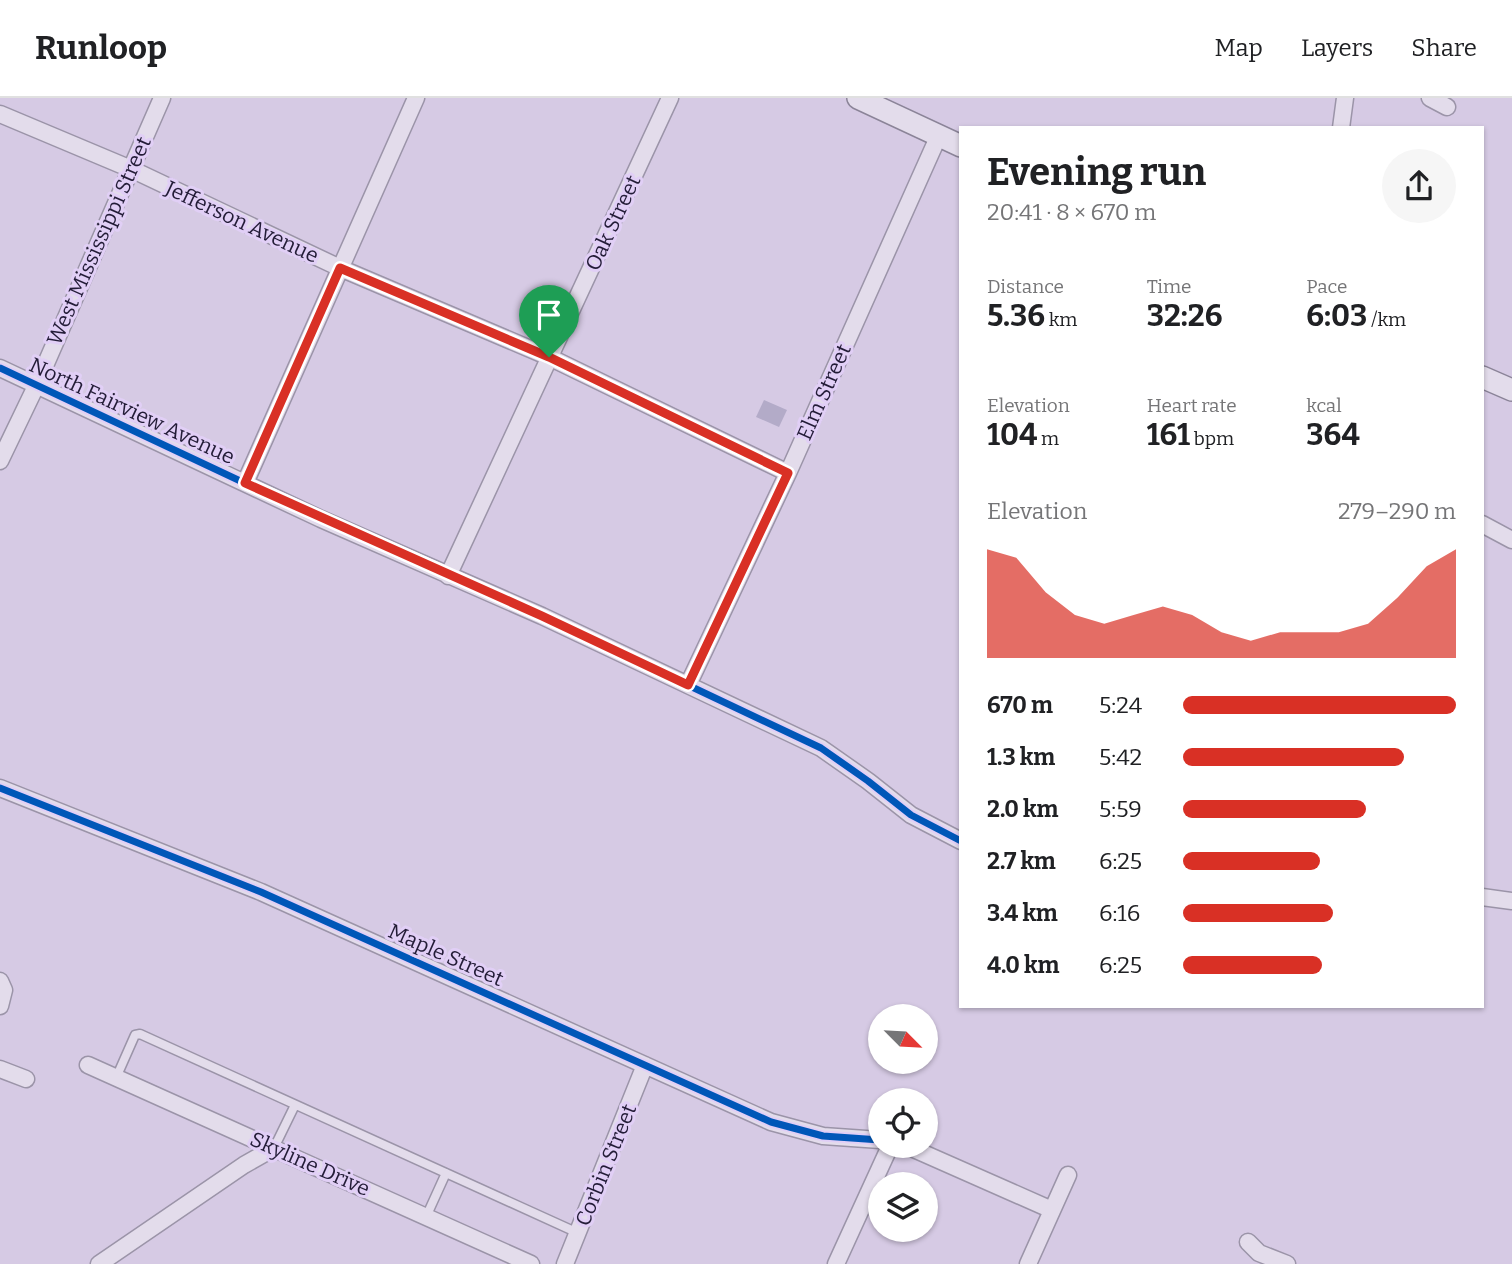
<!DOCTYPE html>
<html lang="en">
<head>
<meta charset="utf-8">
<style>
	body { margin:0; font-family:Bitter,serif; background:#f6f6f6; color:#202124; height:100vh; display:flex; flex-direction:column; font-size:26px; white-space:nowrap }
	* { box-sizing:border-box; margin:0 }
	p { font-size:23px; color:#757577 }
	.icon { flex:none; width:38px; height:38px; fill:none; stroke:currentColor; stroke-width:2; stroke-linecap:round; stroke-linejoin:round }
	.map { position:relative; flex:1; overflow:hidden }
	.panel { position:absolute; left:959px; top:28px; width:525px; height:882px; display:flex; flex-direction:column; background:#fff; border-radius:0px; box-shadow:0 2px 5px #0004 }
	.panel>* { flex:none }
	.needle { width:46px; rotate:114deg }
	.fabs { position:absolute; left:868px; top:906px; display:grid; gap:14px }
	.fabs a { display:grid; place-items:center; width:70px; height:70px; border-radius:50%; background:#fff; box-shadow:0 2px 5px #0004; font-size:35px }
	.pin { position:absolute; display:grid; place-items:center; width:60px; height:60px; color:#fff; margin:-72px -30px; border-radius:50% 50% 50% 0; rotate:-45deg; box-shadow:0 0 7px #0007 }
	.pin .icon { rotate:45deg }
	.round { display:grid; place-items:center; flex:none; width:74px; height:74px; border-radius:37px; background:#f6f6f6 }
	.headline { display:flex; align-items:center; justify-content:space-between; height:119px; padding:0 28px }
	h1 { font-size:38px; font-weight:700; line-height:52px }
	.stats { display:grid; grid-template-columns:repeat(3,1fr); gap:10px; height:119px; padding:7px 28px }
	.stats div { display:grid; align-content:center }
	.stats b { font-size:30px; font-weight:700 }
	.stats small { font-size:19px; font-weight:400 }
	.stats p { font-size:19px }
	.chart { height:196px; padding:14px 28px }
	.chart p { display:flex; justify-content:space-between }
	.chart svg { width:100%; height:126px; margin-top:7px; fill:#d93025; opacity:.7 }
	ul { padding:0 28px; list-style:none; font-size:23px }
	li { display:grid; grid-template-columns:112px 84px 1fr; align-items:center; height:52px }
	li i { height:18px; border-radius:9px; background:#d93025 }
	header { display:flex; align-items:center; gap:42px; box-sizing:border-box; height:98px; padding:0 35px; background:#fff; border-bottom:2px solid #e0e0e0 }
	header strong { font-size:33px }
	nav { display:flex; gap:38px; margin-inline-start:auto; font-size:24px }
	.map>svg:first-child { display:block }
</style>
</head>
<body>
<header>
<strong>Runloop</strong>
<nav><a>Map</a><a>Layers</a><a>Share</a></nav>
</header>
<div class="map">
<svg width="1512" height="1166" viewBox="0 0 1512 1166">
	<rect width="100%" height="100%" fill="#d6cae4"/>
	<!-- building -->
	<path fill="#b3abc8" d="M764,302L787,312L779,329L756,319Z"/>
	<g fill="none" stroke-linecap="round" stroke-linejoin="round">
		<!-- lane casing -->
		<g stroke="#9b94a8" stroke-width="11">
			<path id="lane" d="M116,980L135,937L140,936L578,1135
				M274,1050L295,1007
				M426,1119L446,1075"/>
		</g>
		<!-- street casing -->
		<g stroke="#9b94a8" stroke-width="19">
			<path id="street" d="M1430,0L1447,9
				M0,16L131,71L340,170L549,259L788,375
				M1341,30L1345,0
				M0,270L321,421L542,518L821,650L868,683L911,717L961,743
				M0,363L37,286L162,0
				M245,385L416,0
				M1482,426L1512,442
				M448,478L670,0
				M688,587L788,375L939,37
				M0,690L261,794L771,1024L823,1038L880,1042
				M1482,799L1512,803
				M0,883L4,892L0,908
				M88,967L531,1166
				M0,971L26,981
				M907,1048L1052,1112
				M1248,1144L1259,1155L1287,1166
				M99,1166L244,1067L274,1050
				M565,1166L645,967
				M836,1166L890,1048
				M1028,1166L1068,1077"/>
		</g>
		<!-- secondary casing -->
		<g stroke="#8b8498" stroke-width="24">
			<path id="secondary" d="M858,0L961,48
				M1482,279L1512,292"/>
		</g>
		<!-- lane -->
		<use href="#lane" stroke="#e3dceb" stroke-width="8"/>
		<!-- street -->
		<use href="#street" stroke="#e3dceb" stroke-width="16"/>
		<!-- secondary -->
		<use href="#secondary" stroke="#e3dceb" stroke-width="21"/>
		<!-- cycleway casing -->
		<g stroke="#e1cff6" stroke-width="11">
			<path id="cycleway" d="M0,270L321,421L542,518L821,650L868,683L911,717L961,743
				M0,690L261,794L771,1024L823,1038L880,1042"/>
		</g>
		<!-- cycleway -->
		<use href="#cycleway" stroke="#0057b8" stroke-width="7"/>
	</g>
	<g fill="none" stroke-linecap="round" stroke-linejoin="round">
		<!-- route casing -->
		<g stroke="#fff" stroke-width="14">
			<path id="route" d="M340,170L549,259L788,375L688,587L542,518L245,385Z"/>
		</g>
		<!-- route -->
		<use href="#route" stroke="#d93025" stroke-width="9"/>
	</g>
	<g text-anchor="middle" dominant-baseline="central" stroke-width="6" stroke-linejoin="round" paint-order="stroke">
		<!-- street labels -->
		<g font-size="21" fill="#231c37" stroke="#e1cff6">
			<text transform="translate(242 124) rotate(25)">Jefferson Avenue</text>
			<text transform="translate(613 125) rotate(-65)">Oak Street</text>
			<text transform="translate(99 143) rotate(-66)">West Mississippi Street</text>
			<text transform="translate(824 294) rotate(-66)">Elm Street</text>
			<text transform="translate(132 313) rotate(25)">North Fairview Avenue</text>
			<text transform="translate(446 857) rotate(24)">Maple Street</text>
			<text transform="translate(310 1066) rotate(24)">Skyline Drive</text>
			<text transform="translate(606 1067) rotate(-68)">Corbin Street</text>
		</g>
	</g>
</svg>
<div class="fabs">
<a><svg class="needle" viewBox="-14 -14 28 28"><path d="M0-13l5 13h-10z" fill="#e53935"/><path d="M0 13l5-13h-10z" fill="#757577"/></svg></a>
<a><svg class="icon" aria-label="locate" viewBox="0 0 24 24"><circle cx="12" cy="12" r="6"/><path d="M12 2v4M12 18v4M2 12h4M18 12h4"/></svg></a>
<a><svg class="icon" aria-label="layers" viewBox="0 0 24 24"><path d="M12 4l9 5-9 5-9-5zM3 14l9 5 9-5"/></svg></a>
</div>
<div class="pin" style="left:549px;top:259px;background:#1e9e55"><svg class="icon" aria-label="arrive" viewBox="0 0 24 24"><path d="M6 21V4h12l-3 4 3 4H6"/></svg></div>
<section class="panel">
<div class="headline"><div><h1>Evening run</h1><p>20:41 · 8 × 670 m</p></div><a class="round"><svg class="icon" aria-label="share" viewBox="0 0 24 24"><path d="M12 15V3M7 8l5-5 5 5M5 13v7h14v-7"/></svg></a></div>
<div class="stats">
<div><p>Distance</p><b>5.36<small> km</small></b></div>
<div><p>Time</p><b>32:26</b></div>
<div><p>Pace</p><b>6:03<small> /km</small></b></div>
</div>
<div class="stats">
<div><p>Elevation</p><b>104<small> m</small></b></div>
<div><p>Heart rate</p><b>161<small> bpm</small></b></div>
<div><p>kcal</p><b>364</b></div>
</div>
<div class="chart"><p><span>Elevation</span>279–290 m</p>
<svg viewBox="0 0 160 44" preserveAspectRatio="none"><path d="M0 44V6L10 9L20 21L30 29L40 32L50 29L60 26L70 29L80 35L90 38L100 35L110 35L120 35L130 32L140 23L150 12L160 6V44z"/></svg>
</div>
<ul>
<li><b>670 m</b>5:24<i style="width:100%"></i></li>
<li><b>1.3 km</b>5:42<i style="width:81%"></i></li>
<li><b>2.0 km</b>5:59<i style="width:67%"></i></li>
<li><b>2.7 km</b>6:25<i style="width:50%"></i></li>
<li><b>3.4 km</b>6:16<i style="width:55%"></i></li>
<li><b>4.0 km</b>6:25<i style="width:51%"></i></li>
</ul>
</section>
</div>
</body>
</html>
